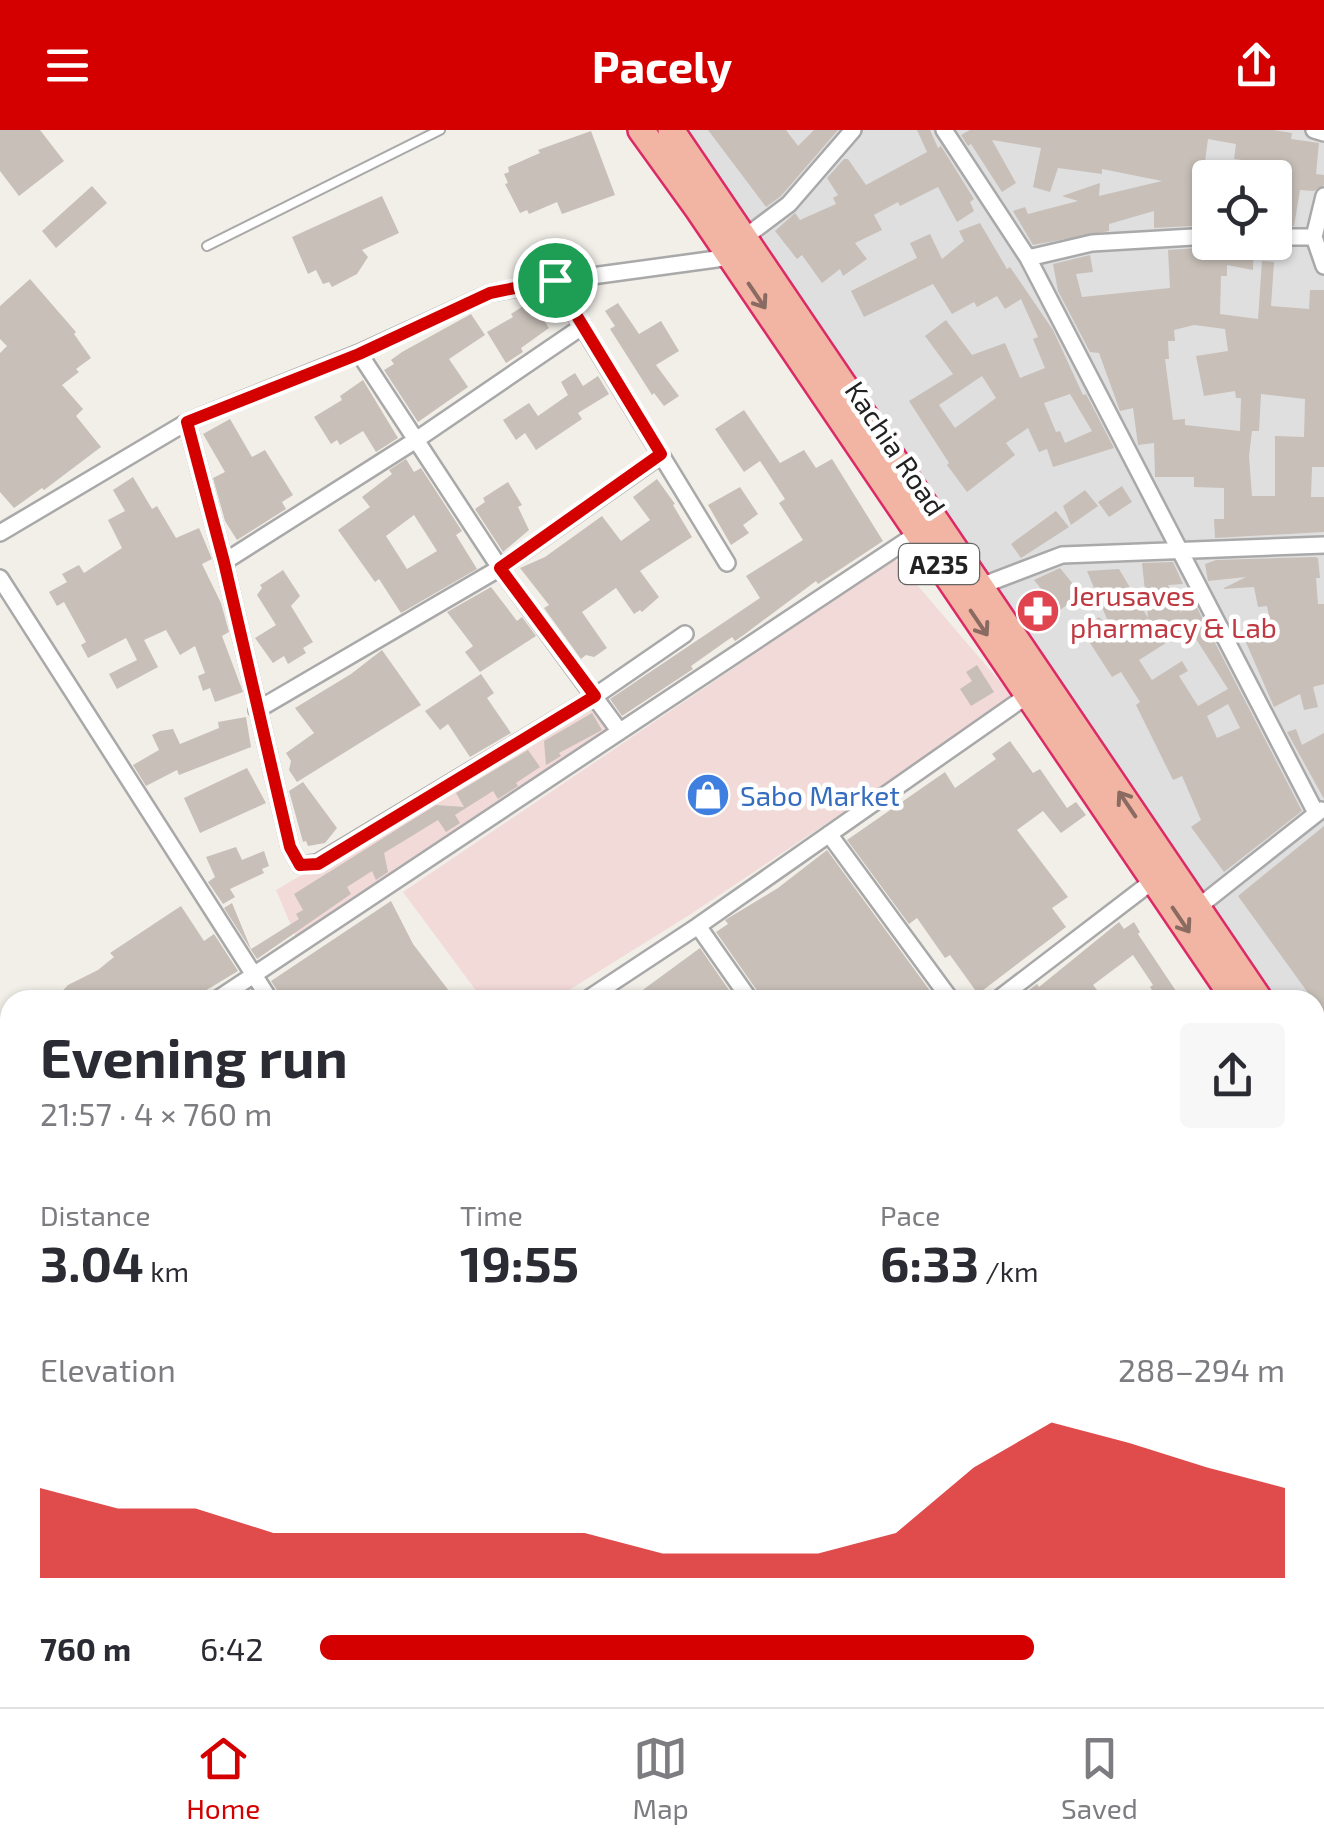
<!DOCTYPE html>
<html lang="en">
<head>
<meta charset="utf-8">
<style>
	body { margin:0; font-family:"Exo 2",sans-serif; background:#f7f7f7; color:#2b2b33; height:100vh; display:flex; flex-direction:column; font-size:38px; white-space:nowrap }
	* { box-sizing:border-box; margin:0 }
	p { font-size:32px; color:#7c7c81 }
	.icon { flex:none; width:55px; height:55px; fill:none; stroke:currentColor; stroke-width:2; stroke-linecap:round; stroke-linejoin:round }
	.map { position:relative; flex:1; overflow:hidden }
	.side { position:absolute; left:0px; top:860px; width:1325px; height:718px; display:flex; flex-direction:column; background:#fff; border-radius:30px 30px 0 0; box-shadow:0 2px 8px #0004 }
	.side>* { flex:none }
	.fabs { position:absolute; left:1192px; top:30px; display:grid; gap:20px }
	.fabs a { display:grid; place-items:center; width:100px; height:100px; border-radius:10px; background:#fff; box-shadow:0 2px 8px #0004; font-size:50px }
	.pin { position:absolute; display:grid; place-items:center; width:85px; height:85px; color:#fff; margin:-42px; border:5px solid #fff; border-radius:50%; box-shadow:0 2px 10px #0007 }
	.round { display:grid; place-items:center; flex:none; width:105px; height:105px; border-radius:10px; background:#f7f7f7 }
	.headline { display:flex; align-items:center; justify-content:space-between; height:170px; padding:0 40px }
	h1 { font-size:55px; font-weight:700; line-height:75px }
	.figures { display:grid; grid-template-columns:repeat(3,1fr); gap:15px; height:170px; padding:10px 40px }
	.figures div { display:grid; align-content:center }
	.figures b { font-size:50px; font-weight:700 }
	.figures small { font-size:28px; font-weight:400 }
	.figures p { font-size:28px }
	.chart { height:280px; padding:20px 40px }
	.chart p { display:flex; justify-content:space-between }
	.chart svg { width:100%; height:180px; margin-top:10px; fill:#d40000; opacity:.7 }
	ul { padding:0 40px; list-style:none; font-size:32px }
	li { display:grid; grid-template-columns:160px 120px 1fr; align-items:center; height:75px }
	li i { height:25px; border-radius:12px; background:#d40000 }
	header { display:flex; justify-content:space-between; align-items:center; height:130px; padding:0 40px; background:#d40000; color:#fff; font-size:45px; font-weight:700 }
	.tabs { display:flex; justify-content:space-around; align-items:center; height:140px; border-top:2px solid #e1e1e2; background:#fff; font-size:28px; color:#7c7c81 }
	.tabs a { display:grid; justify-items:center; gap:5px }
	.tabs .on { color:#d40000 }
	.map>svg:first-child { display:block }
</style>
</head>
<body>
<header><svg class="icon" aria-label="menu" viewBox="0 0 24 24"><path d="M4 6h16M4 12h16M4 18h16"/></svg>Pacely<svg class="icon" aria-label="share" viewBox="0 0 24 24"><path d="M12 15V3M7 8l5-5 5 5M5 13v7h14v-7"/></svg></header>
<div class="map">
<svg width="1324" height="1577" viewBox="0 0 1324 1577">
	<rect width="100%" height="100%" fill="#f2efe9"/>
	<!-- residential -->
	<path fill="#e0dfdf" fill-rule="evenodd" d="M652,0H1324V946L1315,934V870H1272ZM1210,48H1275V112H1210Z
		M10,1024V1568H634L629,1577H0V1031Z
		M1324,1317V1577H1167L1173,1568H1315V1331Z"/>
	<!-- commercial -->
	<path fill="#f2dad9" d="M895,429L1014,568L691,784L553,870H483L403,762Z
		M595,572L613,598L298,812L276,760Z"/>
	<!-- building -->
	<path fill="#c7bfb8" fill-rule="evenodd" d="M0,0H40L64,31L19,66L0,41Z
		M708,0H786L798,16L814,0H838L781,66L766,77Z
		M917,0H930L938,18L941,16L974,69L970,72L974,81L957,92L938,57L900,76L898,72L874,85L882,100L855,113L867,129L843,146L840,139L822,153L802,125L797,129L775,101L795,83L800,90L836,74L833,68L838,65L827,48L844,29H848L866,55L927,22Z
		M970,0H1273L1292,3L1291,9L1319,13L1316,44L1324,45V55L1314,61L1300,60L1294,96H1275V48H1257L1259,32L1234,29L1236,14L1208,9L1203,47H1209L1206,85H1210V95L1154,98V81L1109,94V101L1033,115L1013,81L1025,77L1028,84L1078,71L1062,66L1100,53L1099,66L1162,51L1102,39V44L1058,38L1050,62L1033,57L1041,18L992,10L1016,53L1002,62L971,14L968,16L961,5Z
		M591,1L615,65L562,84L557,72L529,84L527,80L520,83L505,54L508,53L504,44L509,42L508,37L540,23L538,20Z
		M92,56L107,73L56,118L42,101Z
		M382,66L399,103L362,120L368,127L357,144L332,157L329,152L323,154L316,140L308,144L292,107Z
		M980,93L1007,139L1010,137L1053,200L1083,265L1086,264L1114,318L1053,337L1047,319L1039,322L1028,298L1006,313L1015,325L967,362L947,335L949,333L909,271L953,244L925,206L946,190L972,225L1005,213L1020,248L1045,238L1033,209L1038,207L1021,169L1005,179L997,166L977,177L974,172L952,184L933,154L864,187L851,161L917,128L910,113L930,104L942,129L964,111L959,101ZM982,246L996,268L955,298L939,275ZM1070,264L1092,301L1065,313L1060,301L1056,302L1044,273Z
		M1219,112H1254L1253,140L1227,135V146H1221L1220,184L1258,189L1262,131L1274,132L1271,176L1309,179L1310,160H1324V337H1312L1311,367H1324V402L1215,408L1214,389H1224V358L1194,357V347H1155L1154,313L1138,315L1133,278L1120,281L1099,223L1090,222L1058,161L1053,134L1090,125L1093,142L1076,144L1082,167L1170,158L1168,120L1211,117ZM1194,195L1225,199L1228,221L1196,226L1204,266L1235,261L1236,268H1241L1240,301L1185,295V289L1173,290L1165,229H1169L1168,211H1175L1174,200ZM1261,264L1305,269L1304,307L1275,306V366H1252L1249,326L1252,301H1259Z
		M30,149L76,202L74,204L91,228L76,239L79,242L62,255L83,279L76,286L101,317L44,360L42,358L14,378L0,362V223L7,216L0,209V176Z
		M531,171L549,198L521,218L523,222L506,233L487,202L513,187L511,184Z
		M618,173L639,204L661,191L679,221L656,235L679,266L664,276L654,263L652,265L610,199L615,196L605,181Z
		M471,184L485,205L449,229L468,257L418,292L384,240L394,234L391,230L402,222Z
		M575,243L583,256L598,246L609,264L578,283L582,289L536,320L525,303L516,310L503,290L529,273L538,286L568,265L561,252Z
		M363,250L398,308L376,322L363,301L340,315L337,310L331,314L314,287L342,270L340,266Z
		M744,280L780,333L804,320L816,338L832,329L883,411L818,454L816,451L745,504L735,511L732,507L691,536L693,539L622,586L610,569L760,468L746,446L803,410L779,373L785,369L760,331L744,342L715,299Z
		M230,289L252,327L265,320L293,365L282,372L286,379L237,410L225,391L213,348L225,342L203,304Z
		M406,329L414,342L421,338L462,401L456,405L477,439L401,483L379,449L375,452L338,400L370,377L362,367L392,344L389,340ZM414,385L437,421L407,439L386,406Z
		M133,347L152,379L157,376L176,408L199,398L212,429L202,434L221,473L229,502L222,506L243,562L215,572L210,558L203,561L198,546L205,543L195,516L180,525L166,500L144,510L158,537L117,559L109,544L137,530L126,508L88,528L81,515L86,512L64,472L57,476L49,462L67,452L62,444L79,435L84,443L122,418L108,390L125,381L113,360Z
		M657,349L675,374L673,375L692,407L640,441L659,467L642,482L640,480L634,484L616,458L582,482L607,518L594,527L586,525L581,529L544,478L549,475L520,438L545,427L602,386L621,411L650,390L633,367Z
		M508,352L522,375L518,377L529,400L503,422L475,379L485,372L483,368Z
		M1122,356L1132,372L1109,387L1098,372Z
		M740,357L758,384L743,395L749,403L731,415L708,375Z
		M1085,360L1098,376L1071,395L1063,376Z
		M1056,381L1069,397L1021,428L1011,414Z
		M1315,427L1318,428L1320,448H1316L1318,474H1324V554L1313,557L1318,577L1304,580L1300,564L1274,577L1245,510L1272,500L1267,476L1258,477L1254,457L1222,459L1246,447L1208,451L1205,434L1216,430Z
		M1173,432L1183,454L1168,455L1180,482L1195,474L1302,681L1224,742L1191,697L1201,690L1182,646L1173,650L1136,575L1140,572L1121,542L1112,547L1081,499L1099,487L1112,501L1087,441L1119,439L1148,488L1142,433ZM1189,498L1228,559L1198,576L1179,546L1188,541L1182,531L1152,550L1139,530L1166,513L1165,510ZM1228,574L1240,598L1217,608L1207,586Z
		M1060,438L1081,464L1059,481L1034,450Z
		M283,440L300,466L291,476L313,512L303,518L306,523L288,534L284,526L273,533L255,508L276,495L257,465L262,458L260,455Z
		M491,457L517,491L522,487L536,506L480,542L465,522L473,516L447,482Z
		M382,520L421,575L297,652L289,640L291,631L286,623L314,603L295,578L351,544Z
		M977,535L994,562L971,576L960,559L972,551L966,542Z
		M481,544L494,563L487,568L511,603L470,627L448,594L440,600L425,581Z
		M592,583L602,600L559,623L561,626L546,635L544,611Z
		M246,587L251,617L179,645L177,640L146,656L133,635L159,620L152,605L160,601L173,599L180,614L219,598L218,592Z
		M1296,599L1302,615L1324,603V669L1287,602Z
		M1010,611L1033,643L1040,639L1067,678L1076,672L1086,685L1061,703L1043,681L1017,700L1068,767L1052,778L1066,797L978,864L950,825L945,828L917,788L909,794L847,710L945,642L955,658L996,629L992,624Z
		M528,620L540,637L516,653L518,656L498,669L493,661L455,685L460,693L446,702L438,690L384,723L388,742L376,750L372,741L347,757L351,764L257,829L224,778L232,773L251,819L299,789L296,784L303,780L294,764L436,675L464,677L456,663Z
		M247,638L266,673L200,703L184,668Z
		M303,652L337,698L325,713L308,716L306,711L303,712L289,661Z
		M1324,696V885L1238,766Z
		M236,717L242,730L264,721L269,736L262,739L264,743L230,759L235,767L223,774L208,752L215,747L206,727Z
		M827,720L936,869L937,870H902L896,861L882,870H766L758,862L716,802L728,794L725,790L778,758Z
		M391,771L413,814L456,870H285L279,863L271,851Z
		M181,776L204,811L214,804L238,841L190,870H54L68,855L98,840L114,827L110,823Z
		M1119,792L1124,799L1134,792L1140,802L1138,804L1182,870H1158L1150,857L1153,855L1133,825L1093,855L1105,870H1016L1037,854L1039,857Z
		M700,818L731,863L721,870H629Z"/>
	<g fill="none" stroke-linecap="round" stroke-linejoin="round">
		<!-- service casing -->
		<g stroke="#a9a9a9" stroke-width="12">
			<path id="service" d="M207,116L440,0"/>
		</g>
		<!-- minor casing -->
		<g stroke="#a9a9a9" stroke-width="20">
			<path id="minor" d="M944,0L1028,128L1316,683
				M1314,0L1324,3
				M745,107L789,74L853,0
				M1275,107H1314L1324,66
				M1314,107L1324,136
				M1028,128L1092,113L1210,106
				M555,151L727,433
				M359,223L500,438L618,599
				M187,292L224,432L290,717L300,735L317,733L595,566L685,504
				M0,403L187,292L359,223L490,163L555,151L731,127
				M224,432L416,310L583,196
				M0,448L270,870
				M978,457L1062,425L1324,415
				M257,580L500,438L661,325
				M829,704L951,870
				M1197,778L1321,680
				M698,796L750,870
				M216,870L918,403
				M586,870L698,796L1028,565
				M997,870L1154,750
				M0,1015L10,1008
				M0,1115L10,1127
				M0,1249L10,1242
				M0,1333L10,1347
				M1315,1342L1324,1354
				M0,1451L10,1444
				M0,1475L10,1486
				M1315,1499L1324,1507
				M84,1568L93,1577
				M217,1568L229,1577
				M501,1568L515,1577
				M802,1568L815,1577
				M1129,1568L1146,1577
				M248,1577L250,1568"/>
		</g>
		<!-- tertiary casing -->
		<g stroke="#a9a9a9" stroke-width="25">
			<path id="tertiary" d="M1315,1320L1324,1309
				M641,1577L646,1568
				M1161,1577L1167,1568"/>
		</g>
		<!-- trunk casing -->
		<g stroke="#dc2a67" stroke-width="30">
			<path id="trunk" d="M641,0L698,79L1235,870
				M671,0L1260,870
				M1315,948L1324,961
				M1315,984L1324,996"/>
		</g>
		<!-- service -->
		<use href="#service" stroke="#fff" stroke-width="8"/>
		<!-- minor -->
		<use href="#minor" stroke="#fff" stroke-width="15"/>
		<!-- tertiary -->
		<use href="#tertiary" stroke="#fff" stroke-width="20"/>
		<!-- trunk -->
		<use href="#trunk" stroke="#f2b4a3" stroke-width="25"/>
	</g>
	<!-- one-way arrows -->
	<defs><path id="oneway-shaft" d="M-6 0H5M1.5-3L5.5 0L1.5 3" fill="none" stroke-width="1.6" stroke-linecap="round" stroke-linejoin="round" transform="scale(2.5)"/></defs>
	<g stroke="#8a6b62">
		<use href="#oneway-shaft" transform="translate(757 166) rotate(56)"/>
		<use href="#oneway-shaft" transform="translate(979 493) rotate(56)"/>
		<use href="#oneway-shaft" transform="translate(1127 674) rotate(-124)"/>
		<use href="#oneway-shaft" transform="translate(1181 790) rotate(56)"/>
	</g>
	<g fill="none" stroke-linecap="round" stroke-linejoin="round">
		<!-- route casing -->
		<g stroke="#fff" stroke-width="20">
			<path id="route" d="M555,150L661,324L500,438L595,566L318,734L300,735L290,717L224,432L187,292L359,224L490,163Z"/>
		</g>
		<!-- route -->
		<use href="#route" stroke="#d40000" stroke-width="12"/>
	</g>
	<!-- icons -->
	<defs>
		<g id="pharmacy-disc" transform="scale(2.25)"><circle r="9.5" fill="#e0444e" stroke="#fff"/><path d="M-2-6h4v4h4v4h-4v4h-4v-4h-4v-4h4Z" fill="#fff"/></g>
		<g id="shop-disc" transform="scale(2.25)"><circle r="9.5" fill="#3f7fe0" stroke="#fff"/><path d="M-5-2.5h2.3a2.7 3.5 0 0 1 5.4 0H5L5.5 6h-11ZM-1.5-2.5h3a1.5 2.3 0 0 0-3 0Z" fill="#fff"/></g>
	</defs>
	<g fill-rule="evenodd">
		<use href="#pharmacy-disc" x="1038" y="481"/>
		<use href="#shop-disc" x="708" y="665"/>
	</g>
	<g text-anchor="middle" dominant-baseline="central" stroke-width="9" stroke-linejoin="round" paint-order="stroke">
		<!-- shield labels -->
		<rect fill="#fff" stroke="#646464" stroke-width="2.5" x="899" y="414" width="80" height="40" rx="8"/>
		<g font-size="25" font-weight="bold" fill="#222">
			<text x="939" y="434">A235</text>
		</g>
		<!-- street labels -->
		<g font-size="28" fill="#222" stroke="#fff">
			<text transform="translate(896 318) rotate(56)">Kachia Road</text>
		</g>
		<!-- health labels -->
		<g font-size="28" fill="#be3a42" stroke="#fff" text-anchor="start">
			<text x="1070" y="465">Jerusaves<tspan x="1070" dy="32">pharmacy &amp; Lab</tspan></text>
		</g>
		<!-- shop labels -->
		<g font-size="28" fill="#366cbe" stroke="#fff" text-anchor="start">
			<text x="740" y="665">Sabo Market</text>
		</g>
	</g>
</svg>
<div class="fabs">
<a><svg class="icon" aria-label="locate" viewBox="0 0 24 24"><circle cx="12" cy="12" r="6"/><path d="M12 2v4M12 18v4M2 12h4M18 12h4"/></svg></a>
</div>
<div class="pin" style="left:555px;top:150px;background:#1e9e55"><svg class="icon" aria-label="arrive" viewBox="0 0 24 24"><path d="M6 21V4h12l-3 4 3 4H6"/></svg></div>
<section class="side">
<div class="headline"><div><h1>Evening run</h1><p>21:57 · 4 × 760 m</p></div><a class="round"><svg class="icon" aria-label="share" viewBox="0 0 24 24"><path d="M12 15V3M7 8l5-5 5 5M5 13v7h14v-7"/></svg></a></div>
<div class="figures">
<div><p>Distance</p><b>3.04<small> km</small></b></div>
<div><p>Time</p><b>19:55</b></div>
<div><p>Pace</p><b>6:33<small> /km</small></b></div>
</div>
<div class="chart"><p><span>Elevation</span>288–294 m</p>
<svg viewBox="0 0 160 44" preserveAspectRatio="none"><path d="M0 44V22L10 27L20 27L30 33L40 33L50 33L60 33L70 33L80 38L90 38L100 38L110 33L120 17L130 6L140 11L150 17L160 22V44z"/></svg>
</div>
<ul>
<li><b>760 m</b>6:42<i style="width:74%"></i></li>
</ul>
</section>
</div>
<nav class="tabs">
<a class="on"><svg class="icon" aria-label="home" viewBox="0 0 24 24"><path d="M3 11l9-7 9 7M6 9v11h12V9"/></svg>Home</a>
<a><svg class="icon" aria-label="map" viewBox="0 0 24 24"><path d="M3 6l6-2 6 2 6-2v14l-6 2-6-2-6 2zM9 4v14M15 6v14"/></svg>Map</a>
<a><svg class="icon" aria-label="saved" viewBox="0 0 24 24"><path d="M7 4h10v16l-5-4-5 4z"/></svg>Saved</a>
</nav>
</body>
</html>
